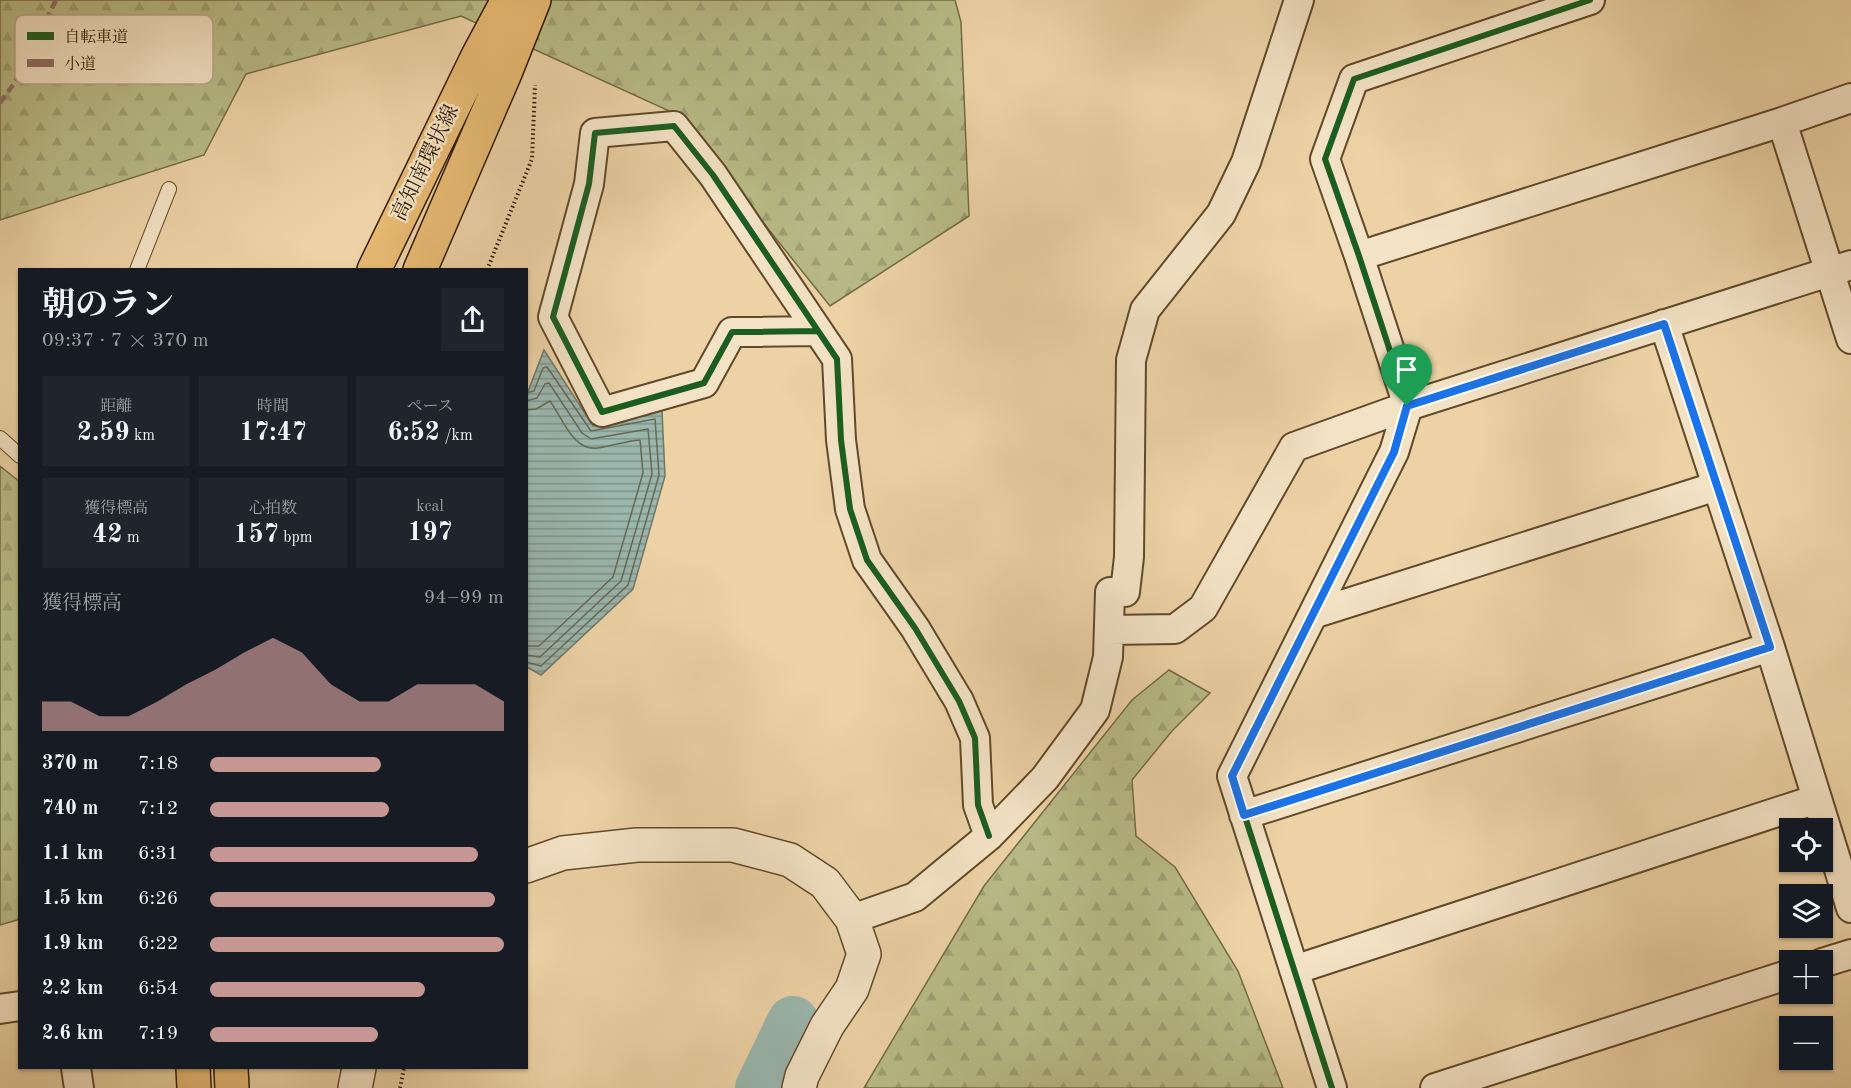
<!DOCTYPE html>
<html lang="ja">
<head>
<meta charset="utf-8">
<style>
	body { margin:0; font-family:"Old Standard TT","Noto Serif JP",serif; background:#20242c; color:#f1f3f6; height:100vh; display:flex; flex-direction:column; font-size:22px; white-space:nowrap }
	* { box-sizing:border-box; margin:0 }
	p { font-size:20px; color:#9ea1a6 }
	.icon { flex:none; width:33px; height:33px; fill:none; stroke:currentColor; stroke-width:2; stroke-linecap:round; stroke-linejoin:round }
	.map { position:relative; flex:1; overflow:hidden }
	.side { position:absolute; left:18px; top:268px; width:510px; height:801px; display:flex; flex-direction:column; background:#171b24; border-radius:0px; box-shadow:0 2px 4px #0004 }
	.side>* { flex:none }
	.buttons { position:absolute; left:1779px; top:818px; display:grid; gap:12px }
	.buttons a { display:grid; place-items:center; width:54px; height:54px; border-radius:0px; background:#171b24; box-shadow:0 2px 4px #0004; font-size:30px }
	.pin { position:absolute; display:grid; place-items:center; width:51px; height:51px; color:#fff; margin:-62px -26px; border-radius:50% 50% 50% 0; rotate:-45deg; box-shadow:0 0 6px #0007 }
	.pin .icon { rotate:45deg }
	.round { display:grid; place-items:center; flex:none; width:63px; height:63px; border-radius:0px; background:#20242c }
	.summary { display:flex; align-items:center; justify-content:space-between; height:102px; padding:0 24px }
	h1 { font-size:33px; font-weight:700; line-height:45px }
	.figures { display:grid; grid-template-columns:repeat(3,1fr); gap:9px; height:102px; padding:6px 24px }
	.figures div { display:grid; align-content:center; border-radius:0px; background:#20242c; text-align:center }
	.figures b { font-size:26px; font-weight:700 }
	.figures small { font-size:16px; font-weight:400 }
	.figures p { font-size:16px }
	.chart { height:168px; padding:12px 24px }
	.chart p { display:flex; justify-content:space-between }
	.chart svg { width:100%; height:108px; margin-top:6px; fill:#c59692; opacity:.7 }
	ul { padding:0 24px; list-style:none; font-size:20px }
	li { display:grid; grid-template-columns:96px 72px 1fr; align-items:center; height:45px }
	li i { height:15px; border-radius:8px; background:#c59692 }
	.map>svg:first-child { display:block }
</style>
</head>
<body>
<div class="map">
<svg width="1851" height="1088" viewBox="0 0 1851 1088">
	<defs>
		<pattern id="forest-firs" width="22" height="20" patternUnits="userSpaceOnUse" patternTransform="scale(1.5)"><rect width="22" height="20" fill="#b8bb86"/><path d="M5 1l3.5 6h-7zM16 11l3.5 6h-7z" fill="#9fa072"/></pattern>
		<pattern id="water-rules" width="6" height="5" patternUnits="userSpaceOnUse" patternTransform="scale(1.5)"><rect width="6" height="5" fill="#9ab6ad"/><path d="M0 2.5h6" fill="none" stroke="#7e938a"/></pattern>
	</defs>
	<rect width="100%" height="100%" fill="#ecd2a5"/>
	<filter id="stains"><feTurbulence type="fractalNoise" baseFrequency=".00333" numOctaves="4"/><feColorMatrix values="0 0 0 0 .2 0 0 0 0 .09 0 0 0 0 .02 0 0 0 .5 -.17"/></filter>
	<radialGradient id="worn" r=".72"><stop offset=".6" stop-color="#630" stop-opacity="0"/><stop offset="1" stop-color="#630" stop-opacity=".3"/></radialGradient>
	<!-- forest -->
	<path fill="url(#forest-firs)" stroke="#746c43" stroke-width="1.5" d="M0,0H955L961,22L969,216L830,306L676,114L461,16L246,74L204,155L0,220Z
		M0,466L20,482V917L17,920L0,925Z
		M1169,670L1210,693L1172,731L1132,780L1136,836L1175,867L1238,971L1283,1088H864L984,886L1132,700Z"/>
	<!-- water -->
	<path fill="url(#water-rules)" stroke="#707868" stroke-width="1.5" d="M544,350L593,426L662,411L665,476L633,589L541,675L527,667V394Z"/>
	<g fill="none" stroke-linecap="round" stroke-linejoin="round">
		<!-- shore -->
		<path stroke="#666956" stroke-width="1.5" d="M526,393L534,391L543,368L547,367L591,431L655,419L659,475L628,585L541,666L526,662
			M526,401L537,398L545,384L549,383L582,433L591,439L648,429L652,474L621,581L540,657L526,655
			M526,410L536,409L550,401C562,417 573,452 598,448C612,446 626,441 640,440L643,473L613,577L539,646H526"/>
		<!-- river -->
		<path stroke="#9ab6ad" stroke-width="52" d="M761,1088L793,1022"/>
		<!-- service casing -->
		<g stroke="#604a29" stroke-width="16">
			<path id="service" d="M137,270L169,189
				M0,438L20,456"/>
		</g>
		<!-- minor casing -->
		<g stroke="#604a29" stroke-width="32">
			<path id="minor" d="M1782,122L1851,339
				M1359,256L1782,122L1851,98
				M1664,324L1770,647L1851,908
				M818,331L732,332L704,383L602,412L553,317L589,184L595,133L674,126L713,175L837,359L841,440L850,509L867,560L915,628L959,701L975,738L978,805L989,836
				M1313,614L1717,486
				M1110,630L1175,629L1203,608L1294,447L1408,406L1851,265
				M1244,815L1770,647
				M852,919L915,897L989,836L1045,778L1095,710L1108,657L1110,592H1125L1129,557L1131,360L1145,310L1221,214L1246,162L1299,0
				M1822,963L1851,954
				M1294,970L1817,799
				M0,1009L20,1006
				M76,1068L79,1088
				M1332,1088L1232,776L1394,452L1408,406L1359,256L1325,159L1354,79L1590,0
				M1435,1088L1790,974"/>
		</g>
		<!-- tertiary casing -->
		<g stroke="#604a29" stroke-width="36">
			<path id="tertiary" d="M526,866L563,853L637,845H733L790,860L825,883L852,919L864,954L852,989L827,1026L802,1076L799,1088
				M355,1088L359,1068"/>
		</g>
		<!-- primary casing -->
		<g stroke="#311c00" stroke-width="36">
			<path id="primary" d="M374,270L478,56L508,0
				M420,270L505,73L534,0
				M193,1068L194,1088
				M231,1068L232,1088"/>
		</g>
		<!-- path -->
		<path stroke="#311c00" stroke-width="4" stroke-dasharray="1.5 3" stroke-linecap="butt" d="M487,270L532,159L535,85
			M400,1088L404,1068"/>
		<!-- service -->
		<use href="#service" stroke="#f3e2c4" stroke-width="14"/>
		<!-- minor -->
		<use href="#minor" stroke="#f3e2c4" stroke-width="28"/>
		<!-- tertiary -->
		<use href="#tertiary" stroke="#f3e2c4" stroke-width="33"/>
		<!-- primary -->
		<use href="#primary" stroke="#e6b972" stroke-width="33"/>
		<!-- quiet -->
		<path stroke="#8d6e63" stroke-width="4.5" stroke-dasharray="9 4.5" stroke-linecap="butt" d="M0,103L15,82L56,0"/>
		<!-- cycleway casing -->
		<g stroke="#f3e2c4" stroke-width="10">
			<path id="cycleway" d="M818,331L732,332L704,383L602,412L553,317L589,184L595,133L674,126L713,175L837,359L841,440L850,509L867,560L915,628L959,701L975,738L978,805L989,836
				M1332,1088L1232,776L1394,452L1408,406L1359,256L1325,159L1354,79L1590,0"/>
		</g>
		<!-- cycleway -->
		<use href="#cycleway" stroke="#1b5e20" stroke-width="6"/>
	</g>
	<g fill="none" stroke-linecap="round" stroke-linejoin="round">
		<!-- route casing -->
		<g stroke="#fff" stroke-width="12">
			<path id="route" d="M1664,324L1770,647L1244,815L1232,776L1394,452L1407,406Z"/>
		</g>
		<!-- route -->
		<use href="#route" stroke="#1a73e8" stroke-width="8"/>
	</g>
	<g text-anchor="middle" dominant-baseline="central" stroke-width="5" stroke-linejoin="round" paint-order="stroke">
		<!-- street labels -->
		<g font-size="21" fill="#311c00" stroke="#f3e2c4">
			<text transform="translate(426 163) rotate(-64)">高知南環状線</text>
		</g>
	</g>
	<!-- legend -->
	<rect x="15" y="15" width="198" height="69" rx="9" fill="#f3e2c4" stroke="#b9a789" stroke-width="1.5"/>
	<rect x="27" y="32" width="27" height="8" fill="#1b5e20"/>
	<rect x="27" y="59" width="27" height="8" fill="#8d6e63"/>
	<g font-size="16" fill="#311c00">
		<text x="64" y="42">自転車道</text>
		<text x="64" y="69">小道</text>
	</g>
	<rect width="100%" height="100%" filter="url(#stains)"/>
	<rect width="100%" height="100%" fill="url(#worn)"/>
</svg>
<div class="buttons">
<a><svg class="icon" aria-label="locate" viewBox="0 0 24 24"><circle cx="12" cy="12" r="6"/><path d="M12 2v4M12 18v4M2 12h4M18 12h4"/></svg></a>
<a><svg class="icon" aria-label="layers" viewBox="0 0 24 24"><path d="M12 4l9 5-9 5-9-5zM3 14l9 5 9-5"/></svg></a>
<a>+</a>
<a>−</a>
</div>
<div class="pin" style="left:1407px;top:406px;background:#1e9e55"><svg class="icon" aria-label="arrive" viewBox="0 0 24 24"><path d="M6 21V4h12l-3 4 3 4H6"/></svg></div>
<section class="side">
<div class="summary"><div><h1>朝のラン</h1><p>09:37 · 7 × 370 m</p></div><a class="round"><svg class="icon" aria-label="share" viewBox="0 0 24 24"><path d="M12 15V3M7 8l5-5 5 5M5 13v7h14v-7"/></svg></a></div>
<div class="figures">
<div><p>距離</p><b>2.59<small> km</small></b></div>
<div><p>時間</p><b>17:47</b></div>
<div><p>ペース</p><b>6:52<small> /km</small></b></div>
</div>
<div class="figures">
<div><p>獲得標高</p><b>42<small> m</small></b></div>
<div><p>心拍数</p><b>157<small> bpm</small></b></div>
<div><p>kcal</p><b>197</b></div>
</div>
<div class="chart"><p><span>獲得標高</span>94–99 m</p>
<svg viewBox="0 0 160 44" preserveAspectRatio="none"><path d="M0 44V32L10 32L20 38L30 38L40 32L50 25L60 19L70 12L80 6L90 12L100 25L110 32L120 32L130 25L140 25L150 25L160 32V44z"/></svg>
</div>
<ul>
<li><b>370 m</b>7:18<i style="width:58%"></i></li>
<li><b>740 m</b>7:12<i style="width:61%"></i></li>
<li><b>1.1 km</b>6:31<i style="width:91%"></i></li>
<li><b>1.5 km</b>6:26<i style="width:97%"></i></li>
<li><b>1.9 km</b>6:22<i style="width:100%"></i></li>
<li><b>2.2 km</b>6:54<i style="width:73%"></i></li>
<li><b>2.6 km</b>7:19<i style="width:57%"></i></li>
</ul>
</section>
</div>
</body>
</html>
